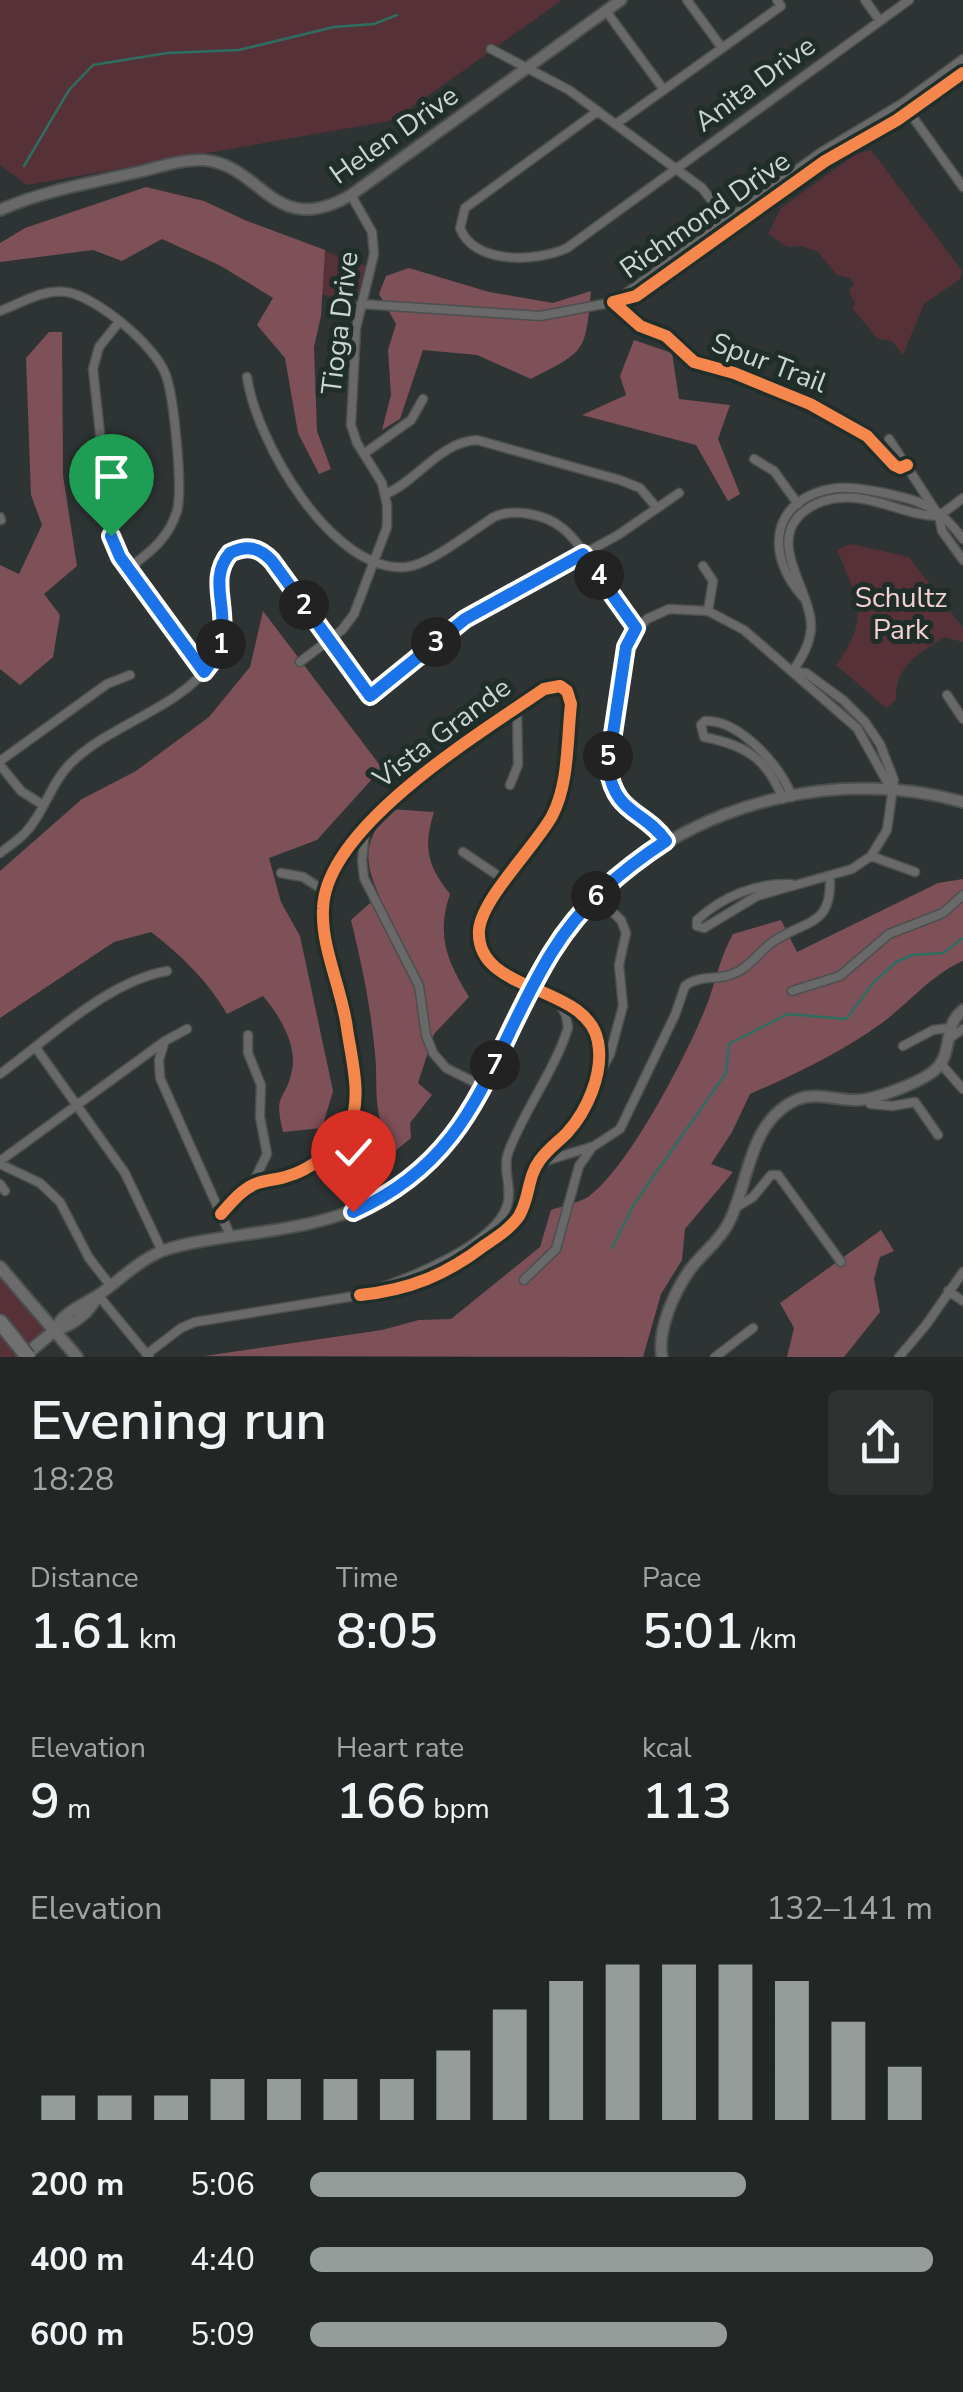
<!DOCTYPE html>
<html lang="en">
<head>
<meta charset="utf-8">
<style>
	body { margin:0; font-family:"Nunito Sans",sans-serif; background:#2e3332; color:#f1f3f6; height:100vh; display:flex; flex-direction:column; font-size:38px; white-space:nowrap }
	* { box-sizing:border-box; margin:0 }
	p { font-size:32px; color:#a2a5a7 }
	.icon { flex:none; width:55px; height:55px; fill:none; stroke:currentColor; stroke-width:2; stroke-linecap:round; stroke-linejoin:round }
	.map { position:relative; height:1357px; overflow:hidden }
	.sheet { display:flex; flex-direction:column; background:#222726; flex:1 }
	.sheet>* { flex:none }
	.pin { position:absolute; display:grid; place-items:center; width:85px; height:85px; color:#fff; margin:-102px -42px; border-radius:50% 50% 50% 0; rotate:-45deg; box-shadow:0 0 10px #0007 }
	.pin .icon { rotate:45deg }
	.km { position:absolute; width:50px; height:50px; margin:-25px; border-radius:50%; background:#222; color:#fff; font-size:28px; line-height:50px; text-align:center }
	.round { display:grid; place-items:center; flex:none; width:105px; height:105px; border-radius:10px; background:#2e3332 }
	.overview { display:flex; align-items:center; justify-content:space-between; height:170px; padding:0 30px }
	h1 { font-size:55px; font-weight:600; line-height:75px }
	.metrics { display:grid; grid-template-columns:repeat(3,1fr); gap:15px; height:170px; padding:10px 30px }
	.metrics div { display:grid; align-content:center }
	.metrics b { font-size:50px; font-weight:600 }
	.metrics small { font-size:28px; font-weight:400 }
	.metrics p { font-size:28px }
	.chart { height:280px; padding:20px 30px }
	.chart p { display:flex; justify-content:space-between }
	.chart svg { width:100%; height:180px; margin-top:10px; stroke:#959d9a; stroke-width:6 }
	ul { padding:0 30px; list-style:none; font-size:32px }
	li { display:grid; grid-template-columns:160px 120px 1fr; align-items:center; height:75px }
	li i { height:25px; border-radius:12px; background:#959d9a }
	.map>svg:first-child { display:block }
</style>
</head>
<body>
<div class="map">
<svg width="963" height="1357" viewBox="0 0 963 1357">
	<rect width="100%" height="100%" fill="#2e3433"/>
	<!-- green -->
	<path fill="#573138" d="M0,0H562L394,120L27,185L0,165Z
		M871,150L962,271L960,279L924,304L903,355L892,341L878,339L852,308L855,304L849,290L854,284L850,278L837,275L818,252L802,246L788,247L768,234L781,208L856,154Z
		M257,227L366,266L355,305L243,269Z
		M851,544L909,557L963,628V642L944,637C918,655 895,665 896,700L886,708L836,665C871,617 858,601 837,550Z
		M0,1265L56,1331L23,1357H0Z"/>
	<!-- forest -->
	<path fill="#7e5058" d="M146,187L204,201L247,221L325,250L321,316L314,347L317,431L331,469L319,474L298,433L285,358L257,325L273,298L221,266L162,239L122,261L93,250L0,262V243L25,228Z
		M409,268L489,292L553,303L591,291C585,354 586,350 531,379L477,355L423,350L400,419L382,430L391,395L388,350L396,324L379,294L386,276Z
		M49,332H62L63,475L77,566L44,594L60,615L53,657L20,685L0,669V565L19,574L42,525L31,495L26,358Z
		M634,340L672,353L679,399L730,405L718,439L740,494L728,501L696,445L582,415L626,395L620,376Z
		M263,611L382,768L317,840L269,858L281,902L300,936L333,1091L322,1128L283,1132C273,1090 285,1104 292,1070C298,1046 278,1013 263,996L227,1014C208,981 182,956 151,932L114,942L0,1018V871L82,799L136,771L209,717L250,667Z
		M390,809L434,812C423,846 427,866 450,894C436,936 447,961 469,997L434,1034L418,1083L432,1095L410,1123L411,1138L388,1157L351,1178L385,1133C373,1108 378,1081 375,1054C371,1008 362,965 351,920L379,895C362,858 365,840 390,809Z
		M963,879V961C931,975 910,1002 882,1023C840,1053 796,1074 750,1094L732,1132L711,1164L733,1172L685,1229L682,1260L661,1294L643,1357L204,1356L382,1330L419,1320L451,1319L540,1247L551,1210C562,1206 578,1203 588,1197C629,1168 691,1048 709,999C717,976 721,955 733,934L781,920L797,952L938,883Z
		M881,1230L894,1251L880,1257L874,1279L880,1312L844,1357H787L794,1328L780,1303Z"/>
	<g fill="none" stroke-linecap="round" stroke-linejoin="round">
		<!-- stream -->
		<path stroke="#2e6e61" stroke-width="2.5" d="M24,166L69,90L93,65L167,53L239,50L334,27L374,24L397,15
			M612,1248L634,1204L726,1073L729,1044L788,1014L846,1019L874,982L896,962L912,955L943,953L963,938"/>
		<!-- minor casing -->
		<g stroke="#4b504f" stroke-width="11">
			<path id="minor" d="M687,0L722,48
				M865,0L880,21
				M606,11L664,90
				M491,49L569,90L702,188L729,223
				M907,109L963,187
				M598,111L465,208L460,228C474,265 537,262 567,248L909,0
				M616,124L781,6L777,0
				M618,299L820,153L903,103L963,59
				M361,304L540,316L630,299L825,161L897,120L963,73
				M0,311C22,303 42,289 66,292C96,296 154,345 165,373C174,394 183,489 177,511C169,538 150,552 128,569
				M119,322L99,347L93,369L111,536L120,557L203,672
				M247,377C256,440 331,573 406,567C430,565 473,530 494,517C513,508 544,514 561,527C582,542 619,604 636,627
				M889,439L939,516L942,531L963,560
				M365,453L411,420L423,399
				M754,459L774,471L798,504
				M386,494C418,480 440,442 477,440L620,480L640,488L657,508
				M939,516L963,498
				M0,517L1,520
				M703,566L713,581L708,611
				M803,597C763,553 772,496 837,488C857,486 912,497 929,507C943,514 954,527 963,539
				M300,662L342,630L354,614L387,527V505L382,483L357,443L351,425L356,328L374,254L372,232L351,195
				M793,671C802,657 810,644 811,628C812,592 770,548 798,517C808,506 824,499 839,498C873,494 905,516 939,516
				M947,695L963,719
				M0,761L107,684L130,675
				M0,765L21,791L43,805
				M510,785L518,765L517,708
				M783,799C767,758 745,745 704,737L701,725L705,721C739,719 782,767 792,797
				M365,831L362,861L364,878L419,986L426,1035L433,1053L446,1068L484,1087
				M666,841L656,829L622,804L611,785L608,757L629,638L647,619L669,609L708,611L744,630L857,728L891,789
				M463,852L506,881
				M0,853C8,847 17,841 24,834C44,814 50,784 70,764C111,723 178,710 212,662C238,625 203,584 230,553C247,545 259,547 272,561L370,696L465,619L618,535L679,493
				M871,856L915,872
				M281,873L303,877L325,891
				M791,884C756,883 723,896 697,920V926L704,928L757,896L852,869L871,856L887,830L894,780L880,744L865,722L843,700L806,673L793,671
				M596,897L621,920L626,933L619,965L623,1006L610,1054L599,1074
				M792,991L840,976L889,934L943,913L963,895
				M248,1035V1053L261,1085L260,1117L267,1154L253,1183
				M947,1040L963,1029
				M164,1043L159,1060L160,1078L231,1237
				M903,1046L933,1030L949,1028
				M36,1048L125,1173L162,1251
				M941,1064L963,1089
				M0,1074C48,1039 108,981 167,971
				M867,1099L870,1104L892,1106L915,1102L938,1135
				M0,1161L165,1041L187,1029
				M539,1163L594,1146L620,1129L675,1015L685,986C699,975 715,980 730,975C749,969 758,952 774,941C807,919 832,927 830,877
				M0,1164L40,1183L60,1202L89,1258L110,1285
				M0,1184L5,1191
				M735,1208L753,1197L771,1175H778L841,1262
				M221,1214C231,1203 241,1190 255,1184C264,1180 275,1180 285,1177C311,1170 336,1150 349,1126C363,1099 351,1057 347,1028C342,989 321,948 323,909C325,826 482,732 544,689L560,686L567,691L571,704C567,740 569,784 552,816C535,847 482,898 479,930C475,995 588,983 598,1042C604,1073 587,1111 567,1133C558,1142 548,1149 540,1160C527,1177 530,1198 519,1216C511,1228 497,1237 485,1245C446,1275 409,1290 360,1295
				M524,1280L556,1249L579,1166L591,1149
				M374,1290C410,1278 494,1245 507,1206C513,1188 502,1170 508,1153C524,1110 554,1072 568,1028L566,1015L559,1003
				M948,1291L963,1301
				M98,1295L149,1357
				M147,1354L181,1328L195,1322L361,1295
				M715,1357L753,1328
				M899,1357L926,1325L963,1272"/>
		</g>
		<!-- tertiary casing -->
		<g stroke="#4b504f" stroke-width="14">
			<path id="tertiary" d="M0,210C45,190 95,182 143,171C162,166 184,159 204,160C263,165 273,240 351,195L621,0
				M54,1331C63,1311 83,1305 100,1294C121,1279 138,1261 162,1251C181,1244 201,1241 221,1238C274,1230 327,1225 375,1201C470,1155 496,1052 544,967C624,824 807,758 963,802
				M54,1331C73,1325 89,1314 98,1295
				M662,1357C657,1330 674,1293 689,1271C701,1254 718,1243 728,1224C750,1183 747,1123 796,1100C816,1091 837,1101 857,1100C875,1100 921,1082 935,1070C954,1054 942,1026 963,1010"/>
		</g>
		<!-- secondary casing -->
		<g stroke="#4b504f" stroke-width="15">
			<path id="secondary" d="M0,1267L77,1357
				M23,1357L54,1331"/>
		</g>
		<!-- motorway casing -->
		<g stroke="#4b504f" stroke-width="18">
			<path id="motorway" d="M0,1322L17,1343"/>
		</g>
		<!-- minor -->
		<use href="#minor" stroke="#6a6969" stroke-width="8"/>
		<!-- tertiary -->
		<use href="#tertiary" stroke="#6a6969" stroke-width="10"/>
		<!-- secondary -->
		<use href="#secondary" stroke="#6a6b6a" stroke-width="11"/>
		<!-- motorway -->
		<use href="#motorway" stroke="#6f706f" stroke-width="14"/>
		<!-- motorway-bridge casing -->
		<g stroke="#4b504f" stroke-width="18" stroke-linecap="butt">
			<path id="motorway-bridge" d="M17,1343L28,1357"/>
		</g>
		<!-- motorway-bridge -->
		<use href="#motorway-bridge" stroke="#6f706f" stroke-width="14"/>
		<!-- cycleway casing -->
		<g stroke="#202e2a" stroke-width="19">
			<path id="cycleway" d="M613,302L636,296L825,161L897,120L963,73
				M613,302L640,326L666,336L694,362L734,373L810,404L867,436L894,465L900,468L907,465
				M221,1214C231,1203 241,1190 255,1184C264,1180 275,1180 285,1177C311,1170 336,1150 349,1126C363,1099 351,1057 347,1028C342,989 321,948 323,909C325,826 482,732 544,689L560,686L567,691L571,704C567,740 569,784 552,816C535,847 482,898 479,930C475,995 588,983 598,1042C604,1073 587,1111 567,1133C558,1142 548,1149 540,1160C527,1177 530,1198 519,1216C511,1228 497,1237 485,1245C446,1275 409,1290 360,1295"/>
		</g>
		<!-- cycleway -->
		<use href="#cycleway" stroke="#f5874c" stroke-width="12"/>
	</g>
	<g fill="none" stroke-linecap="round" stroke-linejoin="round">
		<!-- route casing -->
		<g stroke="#fff" stroke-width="20">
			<path id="route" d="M111,536L120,557L204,672C245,624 201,587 230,553C247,545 259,547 272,561L370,696L465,619L583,554L636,628L626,647L608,767C615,815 643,809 666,841C620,871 581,905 552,952C487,1057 479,1156 353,1212"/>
		</g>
		<!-- route -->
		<use href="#route" stroke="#1a73e8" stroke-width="12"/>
	</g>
	<g text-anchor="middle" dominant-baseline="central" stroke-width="10" stroke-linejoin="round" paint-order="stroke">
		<!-- street labels -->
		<g font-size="28" fill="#ccd5d2" stroke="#202e2a">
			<text transform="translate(755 84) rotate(-36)">Anita Drive</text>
			<text transform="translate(394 135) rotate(-35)">Helen Drive</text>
			<text transform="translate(705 215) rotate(-35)">Richmond Drive</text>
			<text transform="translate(340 323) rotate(-83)">Tioga Drive</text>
			<text transform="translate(769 363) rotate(21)">Spur Trail</text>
			<text transform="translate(442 733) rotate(-37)">Vista Grande</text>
		</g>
		<!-- park labels -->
		<g font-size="28" fill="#f4cfd4" stroke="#202e2a">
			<text x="901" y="598">Schultz<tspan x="901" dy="32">Park</tspan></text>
		</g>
	</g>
</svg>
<div class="pin" style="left:111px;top:536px;background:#1e9e55"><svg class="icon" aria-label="arrive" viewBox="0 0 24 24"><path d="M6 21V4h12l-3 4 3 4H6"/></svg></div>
<div class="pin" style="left:353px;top:1212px;background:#d93025"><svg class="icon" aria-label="check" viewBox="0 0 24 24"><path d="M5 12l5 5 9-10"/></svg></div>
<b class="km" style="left:221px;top:644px">1</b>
<b class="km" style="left:304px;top:605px">2</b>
<b class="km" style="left:436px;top:642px">3</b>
<b class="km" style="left:599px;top:575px">4</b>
<b class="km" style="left:608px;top:756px">5</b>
<b class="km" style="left:596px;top:896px">6</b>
<b class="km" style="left:495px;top:1065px">7</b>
</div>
<section class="sheet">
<div class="overview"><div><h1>Evening run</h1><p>18:28</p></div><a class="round"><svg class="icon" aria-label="share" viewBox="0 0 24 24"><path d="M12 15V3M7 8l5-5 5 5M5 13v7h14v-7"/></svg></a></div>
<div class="metrics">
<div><p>Distance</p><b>1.61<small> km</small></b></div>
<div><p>Time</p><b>8:05</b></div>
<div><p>Pace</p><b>5:01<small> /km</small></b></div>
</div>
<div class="metrics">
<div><p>Elevation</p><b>9<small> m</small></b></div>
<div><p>Heart rate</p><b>166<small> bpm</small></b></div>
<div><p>kcal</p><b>113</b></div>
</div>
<div class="chart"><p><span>Elevation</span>132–141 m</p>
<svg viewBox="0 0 160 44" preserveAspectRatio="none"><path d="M5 44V38M15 44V38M25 44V38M35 44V34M45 44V34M55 44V34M65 44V34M75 44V27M85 44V17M95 44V10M105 44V6M115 44V6M125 44V6M135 44V10M145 44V20M155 44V31"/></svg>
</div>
<ul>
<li><b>200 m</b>5:06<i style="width:70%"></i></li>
<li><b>400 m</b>4:40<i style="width:100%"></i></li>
<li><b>600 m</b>5:09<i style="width:67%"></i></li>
</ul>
</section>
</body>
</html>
